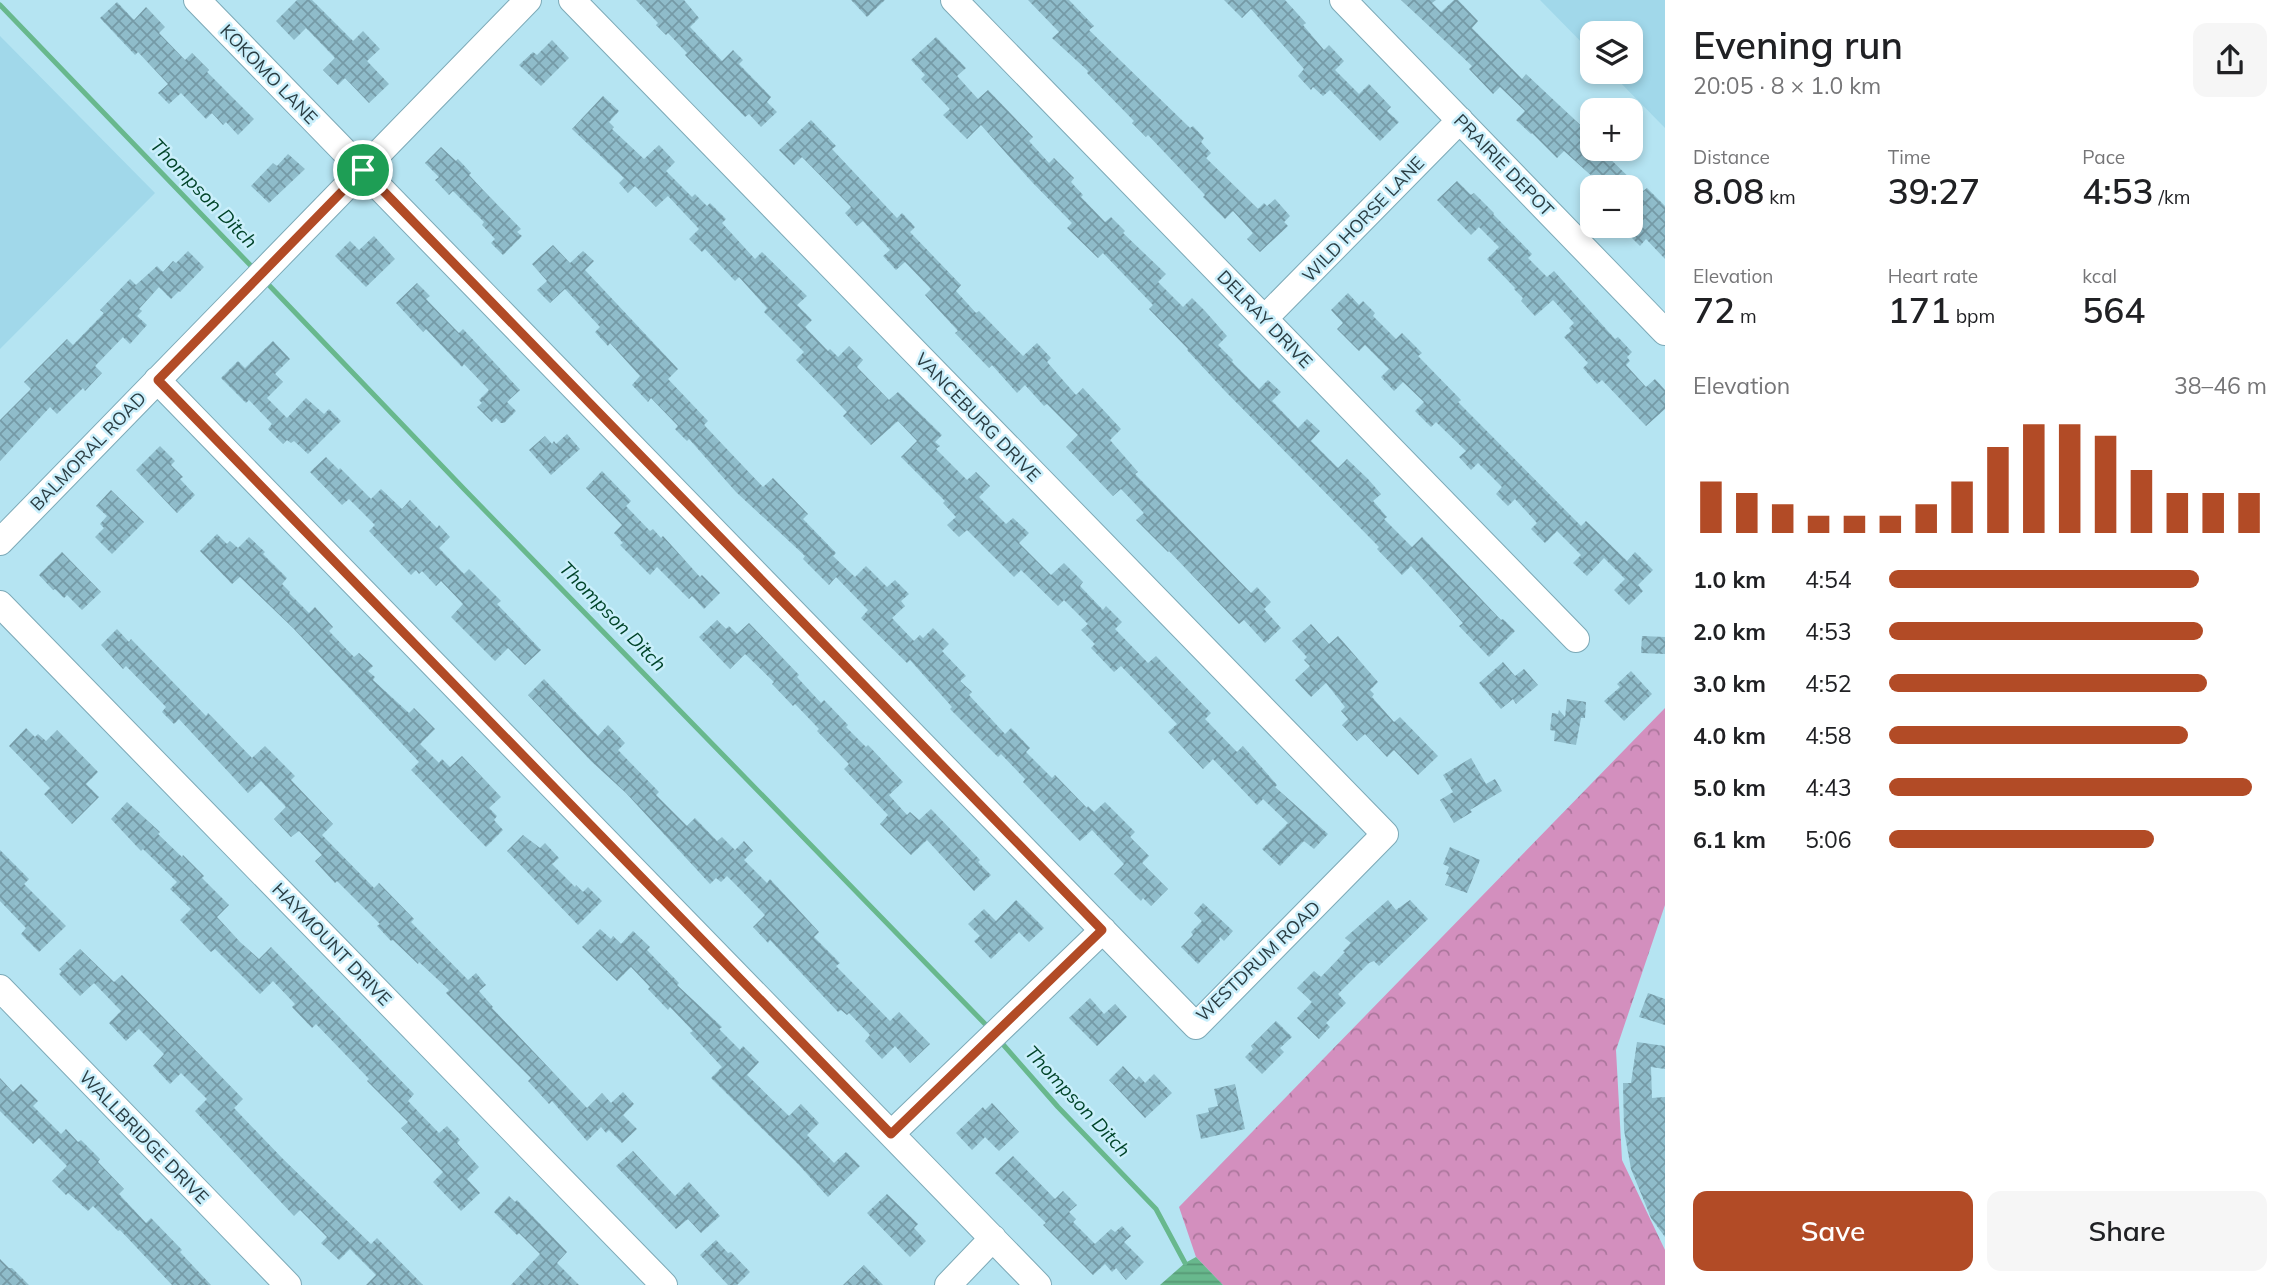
<!DOCTYPE html>
<html lang="en">
<head>
<meta charset="utf-8">
<style>
	body { margin:0; font-family:Mulish,sans-serif; background:#f6f6f6; color:#202124; height:100vh; display:flex; flex-direction:column; font-size:26px; white-space:nowrap }
	* { box-sizing:border-box; margin:0 }
	p { font-size:23px; color:#757577 }
	.icon { flex:none; width:38px; height:38px; fill:none; stroke:currentColor; stroke-width:2; stroke-linecap:round; stroke-linejoin:round }
	.map { position:relative; flex:1; overflow:hidden }
	.panel { display:flex; flex-direction:column; background:#fff; width:630px }
	.panel>* { flex:none }
	.tools { position:absolute; left:1580px; top:21px; display:grid; gap:14px }
	.tools a { display:grid; place-items:center; width:63px; height:63px; border-radius:14px; background:#fff; box-shadow:0 4px 10px #0003; font-size:35px }
	.pin { position:absolute; display:grid; place-items:center; width:60px; height:60px; color:#fff; margin:-30px; border:4px solid #fff; border-radius:50%; box-shadow:0 2px 7px #0007 }
	.round { display:grid; place-items:center; flex:none; width:74px; height:74px; border-radius:14px; background:#f6f6f6 }
	.headline { display:flex; align-items:center; justify-content:space-between; height:119px; padding:0 28px }
	h1 { font-size:38px; font-weight:600; line-height:52px }
	.figures { display:grid; grid-template-columns:repeat(3,1fr); gap:10px; height:119px; padding:7px 28px }
	.figures div { display:grid; align-content:center }
	.figures b { font-size:35px; font-weight:600 }
	.figures small { font-size:19px; font-weight:400 }
	.figures p { font-size:19px }
	.chart { height:196px; padding:14px 28px }
	.chart p { display:flex; justify-content:space-between }
	.chart svg { width:100%; height:126px; margin-top:7px; stroke:#b24b26; stroke-width:6 }
	.action { display:flex; gap:14px; margin-top:auto; padding:14px 28px }
	.action a { flex:1; height:80px; border-radius:14px; background:#b24b26; color:#fff; font-size:28px; font-weight:600; line-height:80px; text-align:center }
	.action a+a { background:#f6f6f6; color:#202124 }
	ul { padding:0 28px; list-style:none; font-size:23px }
	li { display:grid; grid-template-columns:112px 84px 1fr; align-items:center; height:52px }
	li i { height:18px; border-radius:9px; background:#b24b26 }
	main { display:flex; flex:1; min-height:0 }
	.map>svg:first-child { display:block }
</style>
</head>
<body>
<main>
<div class="map">
<svg width="1665" height="1285" viewBox="0 0 1665 1285">
	<defs>
		<pattern id="forest-crowns" width="20" height="18" patternUnits="userSpaceOnUse" patternTransform="scale(1.75)"><rect width="20" height="18" fill="#d38fbe"/><path d="M2 6a3 3 0 1 1 6 0M12 15a3 3 0 1 1 6 0" fill="none" stroke="#ab769c"/></pattern>
		<pattern id="water-rules" width="6" height="5" patternUnits="userSpaceOnUse" patternTransform="scale(1.75)"><rect width="6" height="5" fill="#68b88d"/><path d="M0 2.5h6" fill="none" stroke="#569775"/></pattern>
		<pattern id="building-cross-hatch" width="8" height="8" patternUnits="userSpaceOnUse" patternTransform="scale(1.75)"><rect width="8" height="8" fill="#8fbcca"/><path d="M0 0l8 8M0 8l8-8" fill="none" stroke="#759aa6"/></pattern>
	</defs>
	<rect width="100%" height="100%" fill="#b5e4f2"/>
	<!-- built -->
	<path fill="#a1d8ea" d="M1540,0H1665V128L1610,72H1631V33H1592V53Z
		M0,36L155,193L0,349Z"/>
	<!-- forest -->
	<path fill="url(#forest-crowns)" d="M1665,708V905L1616,1050L1622,1160L1665,1250V1285H1223L1196,1257L1179,1207Z"/>
	<!-- water -->
	<path fill="url(#water-rules)" d="M1196,1257L1223,1285H1160L1185,1263Z"/>
	<g fill="none" stroke-linecap="round" stroke-linejoin="round">
		<!-- stream -->
		<path stroke="#68b88d" stroke-width="5" d="M0,5L254,269
			M265,281L464,489L989,1028
			M1000,1041L1058,1107L1156,1209L1185,1263"/>
	</g>
	<!-- building -->
	<path fill="url(#building-cross-hatch)" d="M297,0H312L353,41L363,31L380,49L367,61L389,84L369,103L345,78L338,85L323,70L335,58L306,28L294,40L276,21Z
		M636,0H684L699,18L690,27L722,61L733,50L743,60L739,64L771,97L767,102L777,112L761,127L749,114L745,117L685,55L687,53L668,33L666,35L656,25L658,23Z
		M851,0H885L867,17Z
		M1028,0H1069L1094,26L1089,30L1190,128L1193,126L1204,138L1201,142L1211,153L1206,158L1258,209L1264,203L1267,206L1275,199L1290,216L1284,222L1288,226L1260,252L1247,239L1253,233L1233,211L1225,219L1203,197L1205,195L1148,135L1146,137L1132,123L1134,121L1087,73L1088,71L1052,38L1059,32Z
		M1224,0H1285L1306,23L1303,25L1324,50L1329,45L1344,61L1335,70L1359,94L1369,84L1391,107L1387,111L1399,122L1380,141L1330,90L1323,96L1313,87L1311,90L1298,76L1304,69L1251,9L1242,18Z
		M1401,0H1436L1432,3L1441,12L1454,0H1458L1478,21L1472,28L1522,79L1526,74L1592,136V149H1600L1643,191L1647,188L1665,206V259L1646,239L1640,246L1627,233L1631,228V187H1584L1594,178L1564,151L1557,158L1532,133L1531,134L1516,120L1525,111L1500,87L1493,94L1469,69L1472,66Z
		M117,2L134,20L146,7L165,27L159,33L185,60L192,53L209,70L207,72L254,119L238,135L226,122L223,125L212,113L206,119L181,93L169,104L158,93L168,84L138,52L135,55L100,18Z
		M936,37L966,68L957,76L978,99L988,90L1033,137L1029,141L1049,163L1054,158L1074,178L1071,182L1083,195L1081,197L1105,222L1111,217L1125,231L1123,233L1166,274L1158,282L1183,307L1192,298L1205,311L1227,336L1218,345L1233,360L1232,362L1259,389L1268,380L1281,392L1272,401L1298,428L1307,419L1320,431L1311,441L1338,468L1347,459L1368,479L1381,494L1373,501L1387,517L1384,519L1412,547L1422,537L1501,620L1503,619L1515,631L1489,657L1459,626L1463,623L1411,566L1402,575L1377,549L1379,547L1225,391L1187,350L1188,349L1149,309L1153,305L1103,253L1098,258L1067,228L1072,223L1031,181L981,125L967,139L943,115L950,109L921,79L925,75L911,60Z
		M552,40L569,58L541,86L519,65L533,52L537,55Z
		M603,96L619,111L609,122L614,127L612,129L644,159L659,145L675,162L666,171L692,197L695,194L707,206L710,203L726,219L722,223L755,259L762,252L807,296L797,305L812,320L805,327L828,351L830,349L838,357L849,346L863,360L857,367L889,400L898,392L942,435L935,442L940,446L936,449L967,480L976,472L990,486L979,497L1006,524L1013,518L1029,533L1019,543L1051,575L1064,563L1083,582L1080,586L1103,610L1106,606L1122,622L1115,629L1148,663L1156,656L1211,713L1205,719L1237,752L1243,746L1277,785L1275,787L1328,834L1314,849L1304,841L1280,866L1262,849L1288,823L1263,799L1257,805L1213,759L1203,769L1168,732L1177,724L1121,666L1114,672L1091,648L1095,644L1081,630L1088,624L1064,600L1058,606L1021,570L1014,577L967,530L959,537L947,525L956,517L943,503L945,501L901,457L917,441L898,421L871,445L843,416L847,412L796,360L804,352L764,312L767,308L739,277L735,281L705,249L702,252L689,239L699,229L668,196L656,207L635,186L628,193L619,183L624,178L572,129Z
		M811,120L836,146L832,149L897,218L902,213L915,227L910,232L961,285L956,291L976,313L979,311L1023,356L1037,343L1051,358L1047,362L1076,395L1083,388L1121,429L1110,440L1138,472L1135,474L1251,593L1257,587L1271,602L1264,609L1281,628L1265,643L1244,620L1239,624L1169,551L1168,552L1136,520L1144,513L1121,489L1113,496L1066,447L1078,435L1047,404L1044,406L1025,385L1017,393L992,365L989,368L955,333L958,331L925,295L931,289L905,262L896,270L883,256L890,250L863,221L857,226L845,213L851,207L802,157L794,165L779,150Z
		M441,147L456,161L458,159L471,173L469,175L484,191L521,229L517,232L522,236L503,255L491,243L495,239L482,225L484,222L453,191L449,195L435,180L439,177L425,163Z
		M288,154L305,169L269,203L251,186L273,163L277,166Z
		M1457,181L1471,195L1474,193L1494,213L1493,214L1532,254L1528,258L1547,277L1554,271L1615,339L1618,337L1632,352L1627,357L1630,361L1626,365L1646,387L1655,379L1665,390V409L1646,426L1602,380L1597,384L1583,368L1588,363L1564,337L1571,331L1569,328L1574,323L1553,300L1535,316L1521,301L1523,298L1514,289L1515,288L1487,259L1499,247L1479,227L1471,235L1437,200Z
		M374,236L395,259L366,287L335,256L350,241L359,250Z
		M553,245L570,263L583,251L594,261L585,270L678,369L668,379L708,421L704,425L763,487L773,478L808,514L803,519L836,553L833,556L855,577L866,566L887,587L895,580L909,594L901,601L905,606L892,618L914,641L920,635L923,638L933,628L949,644L942,651L966,676L960,681L972,692L969,695L1005,734L1011,728L1030,748L1026,752L1052,778L1055,775L1087,808L1088,806L1094,812L1105,802L1135,832L1130,837L1149,856L1142,863L1168,889L1151,906L1143,898L1141,901L1114,874L1124,864L1092,830L1080,841L1023,782L1025,779L1001,754L998,757L950,709L952,707L910,660L907,663L861,618L868,610L836,577L829,585L803,559L805,556L736,492L689,439L687,441L675,429L678,426L651,398L648,402L632,385L640,376L610,343L608,346L595,332L600,327L565,289L550,303L537,290L547,281L532,264Z
		M188,251L204,267L180,292L179,291L171,299L159,287L139,309L142,311L137,316L147,325L130,344L123,337L95,366L102,373L85,391L83,388L57,414L50,407L0,461V420L31,389L24,382L67,339L73,345L104,313L100,310L130,279L136,285L157,266L163,272L173,261L176,263Z
		M417,283L430,296L426,299L453,327L459,333L463,329L520,390L507,402L516,411L504,423H501L496,418L492,422L477,407L482,403L479,400L489,390L464,364L462,367L426,329L423,332L396,303Z
		M1348,293L1359,305L1363,301L1375,313L1373,316L1396,339L1402,333L1422,353L1418,356L1461,400L1458,402L1581,526L1586,521L1627,561L1635,552L1653,570L1638,585L1643,591L1629,605L1614,590L1625,579L1604,558L1587,576L1573,563L1581,555L1557,531L1545,543L1531,529L1537,523L1515,499L1508,506L1496,494L1502,487L1478,463L1471,470L1459,457L1466,451L1436,422L1431,427L1415,411L1424,402L1403,382L1394,391L1381,377L1389,369L1365,345L1359,351L1337,329L1343,323L1331,310Z
		M273,341L290,359L275,374L283,382L267,398L287,418L306,398L324,414L329,409L341,421L308,454L294,441L291,443L287,440L283,444L268,429L272,424L249,400L246,403L221,378L238,361L245,368Z
		M567,434L580,449L551,475L529,450L545,436L552,444L554,441L556,444Z
		M160,446L175,461L171,465L183,477L180,479L195,495L177,513L136,470Z
		M326,457L339,470L340,468L371,499L381,489L402,509L410,500L437,528L439,525L450,537L439,548L464,574L469,569L501,601L497,604L541,650L525,665L508,648L495,661L451,617L463,604L441,581L436,586L422,571L419,574L416,570L411,575L369,531L375,525L349,499L342,505L310,472Z
		M602,471L631,501L626,506L650,531L653,529L661,538L663,536L700,577L702,575L720,593L704,609L692,596L689,599L657,567L650,575L620,545L623,543L614,533L622,525L586,488Z
		M111,490L144,522L112,554L95,537L104,528L100,524L107,516L96,506Z
		M217,534L227,544L230,541L238,548L249,537L265,552L263,554L287,578L282,584L290,592L289,593L309,613L315,607L333,627L329,631L354,657L359,653L373,666L368,671L375,677L373,680L409,713L414,708L435,729L420,744L439,763L442,759L450,767L462,756L501,797L489,808L497,816L494,820L503,830L486,847L411,770L419,762L293,628L240,577L232,584L200,551Z
		M62,552L101,592L82,610L67,595L64,598L55,589L53,590L39,575Z
		M717,620L726,629L729,626L737,634L749,623L799,675L797,677L821,703L824,700L848,725L846,727L866,747L868,745L903,782L889,795L907,815L910,812L919,820L931,809L980,860L978,862L991,875L974,891L927,840L911,855L880,824L888,815L844,769L849,764L817,731L819,729L795,704L793,706L772,684L774,682L745,654L730,669L699,637Z
		M1311,624L1329,644L1338,636L1378,682L1370,690L1374,694L1372,697L1394,722L1400,717L1438,756L1418,775L1394,750L1387,757L1365,734L1357,741L1342,725L1348,719L1341,711L1345,707L1326,683L1311,697L1295,680L1310,666L1304,660L1307,657L1292,641Z
		M117,629L129,642L131,639L206,716L208,713L252,758L265,746L295,776L291,780L333,824L322,835L374,888L379,883L414,919L411,922L468,980L476,973L486,985L479,991L493,1007L492,1008L587,1108L602,1093L611,1103L623,1092L634,1104L623,1115L637,1129L622,1143L609,1130L606,1133L601,1127L587,1141L552,1101L549,1104L528,1081L531,1078L446,993L449,990L419,962L418,964L393,940L391,941L377,926L380,924L337,881L335,883L315,861L322,855L299,831L291,837L274,819L286,807L261,781L248,793L179,719L174,724L162,712L166,707L126,666L123,669L101,645Z
		M1642,636L1665,637V654L1641,653Z
		M1503,662L1515,676L1524,669L1538,685L1516,704L1513,699L1501,709L1479,683Z
		M1631,671L1652,694L1624,721L1604,701L1620,687L1617,684Z
		M544,679L598,736L608,725L625,743L618,750L659,792L656,795L687,826L695,818L717,841L722,837L735,850L744,841L753,851L744,860L767,883L770,879L819,932L814,937L840,963L836,966L890,1021L899,1012L930,1044L910,1063L895,1046L882,1059L865,1041L870,1035L849,1013L847,1015L841,1010L838,1012L770,940L768,943L753,927L765,915L740,889L727,876L721,882L716,878L710,884L626,793L591,761L528,695Z
		M1567,699L1586,702L1585,718H1581L1576,745L1554,741L1555,731L1550,730L1552,713L1558,714L1559,710L1565,717Z
		M26,728L35,737L38,734L46,741L57,730L98,772L86,784L99,797L72,824L44,794L50,788L9,746Z
		M1471,758L1486,784L1495,779L1502,791L1470,810L1472,812L1454,823L1440,800L1453,792L1443,775Z
		M127,802L160,832L158,834L182,857L183,855L204,876L202,878L229,905L217,917L240,942L259,959L271,947L414,1094L408,1101L439,1133L447,1126L460,1140L457,1143L479,1167L467,1179L480,1193L461,1211L433,1182L443,1172L401,1128L408,1122L367,1081L369,1079L316,1024L312,1028L292,1007L295,1004L273,981L260,994L215,949L211,952L180,920L191,909L170,889L177,882L143,849L141,851L111,819Z
		M523,835L540,848L545,843L559,858L552,864L575,887L576,885L583,892L588,887L602,901L578,925L507,851Z
		M1450,847L1480,860L1467,893L1445,885L1449,875L1446,874L1449,867L1443,864Z
		M0,850L29,879L24,884L66,926L39,952L21,934L26,928L0,901Z
		M1016,900L1044,928L1029,942L1019,932L991,959L974,941L980,936L968,924L984,909L996,921Z
		M1388,900L1396,910L1410,900L1428,919L1379,966L1374,961L1369,963L1338,994L1346,1003L1326,1023L1330,1027L1319,1039L1297,1018L1312,1002L1297,988L1314,971L1321,977L1345,952L1343,951L1351,943L1345,938Z
		M1203,903L1233,931L1224,941L1220,937L1219,939L1220,941L1198,964L1181,947L1193,935L1191,932L1202,921L1194,913Z
		M600,929L611,939L613,936L621,944L633,931L650,947L647,950L679,983L677,985L722,1027L719,1029L740,1050L743,1046L759,1062L747,1075L789,1116L801,1104L819,1123L807,1135L834,1163L846,1152L860,1166L828,1197L798,1164L711,1078L722,1067L690,1033L693,1031L670,1007L668,1010L648,989L650,987L631,967L617,981L582,947Z
		M80,949L114,982L122,975L243,1099L234,1108L283,1159L371,1244L377,1238L423,1285H366L376,1275L350,1249L339,1260L321,1243L327,1237L300,1210L294,1216L195,1111L207,1099L181,1073L170,1084L153,1066L164,1054L139,1029L126,1041L109,1023L121,1011L94,983L80,996L59,974L62,971L59,969Z
		M1648,993L1665,999V1025L1639,1017Z
		M1090,998L1104,1014L1115,1004L1127,1017L1097,1046L1069,1018Z
		M1276,1021L1292,1037L1280,1048L1284,1052L1262,1074L1245,1057L1253,1049L1251,1046Z
		M1637,1042L1665,1046V1069L1651,1067L1652,1098L1665,1097V1237L1651,1218L1631,1169L1624,1130L1623,1083H1631Z
		M1123,1066L1136,1080L1139,1076L1145,1083L1154,1074L1172,1093L1145,1118L1109,1080Z
		M0,1078L13,1092L21,1084L38,1101L33,1106L61,1134L66,1129L78,1142L81,1140L100,1159L98,1162L124,1189L119,1194L146,1223L151,1218L182,1250L180,1252L211,1285H172L120,1230L118,1231L93,1206L88,1211L68,1193L66,1195L52,1181L67,1166L39,1138L33,1144L0,1111Z
		M1235,1084L1245,1129L1201,1139L1196,1115L1209,1112L1208,1108L1218,1106L1214,1089Z
		M992,1103L1019,1132L999,1151L985,1137L972,1150L956,1133L983,1107L985,1110Z
		M633,1151L675,1196L689,1182L720,1216L701,1233L688,1219L676,1229L616,1166Z
		M1013,1156L1055,1199L1063,1191L1077,1205L1069,1212L1076,1219L1073,1222L1095,1244L1111,1229L1115,1232L1122,1226L1131,1236L1124,1242L1144,1262L1126,1280L1116,1268L1112,1272L1105,1264L1093,1275L1043,1225L1046,1223L995,1173Z
		M887,1194L918,1224L914,1228L926,1241L910,1257L867,1213Z
		M509,1196L515,1202L517,1200L567,1252L557,1263L579,1285H511L540,1254L519,1233L517,1235L494,1212Z
		M716,1240L728,1253L731,1252L750,1272L737,1285H728L700,1255Z
		M0,1259L9,1268H12L29,1285H0Z
		M864,1265L883,1285H843Z"/>
	<g fill="none" stroke-linecap="round" stroke-linejoin="round">
		<!-- minor casing -->
		<g stroke="#7ca9b7" stroke-width="28">
			<path id="minor" d="M197,0L1196,1026L1385,834L572,0
				M954,0L1576,639
				M1343,0L1665,332
				M1265,318L1460,120
				M157,380L1038,1285
				M0,542L528,0
				M0,604L664,1285
				M0,988L288,1285
				M891,1134L1103,930
				M948,1285L993,1238"/>
		</g>
		<!-- minor -->
		<use href="#minor" stroke="#fff" stroke-width="26"/>
	</g>
	<g fill="none" stroke-linecap="round" stroke-linejoin="round">
		<!-- route casing -->
		<g stroke="#fff" stroke-width="14">
			<path id="route" d="M363,170L1102,930L891,1134L158,380Z"/>
		</g>
		<!-- route -->
		<use href="#route" stroke="#b24b26" stroke-width="9"/>
	</g>
	<g text-anchor="middle" dominant-baseline="central" stroke-width="5" stroke-linejoin="round" paint-order="stroke">
		<!-- street labels -->
		<g font-size="18" fill="#2a3d43" stroke="#caeffb">
			<text transform="translate(269 74) rotate(46)">KOKOMO LANE</text>
			<text transform="translate(1504 165) rotate(46)">PRAIRIE DEPOT</text>
			<text transform="translate(1363 219) rotate(-46)">WILD HORSE LANE</text>
			<text transform="translate(1265 319) rotate(46)">DELRAY DRIVE</text>
			<text transform="translate(978 417) rotate(46)">VANCEBURG DRIVE</text>
			<text transform="translate(88 451) rotate(-46)">BALMORAL ROAD</text>
			<text transform="translate(332 944) rotate(46)">HAYMOUNT DRIVE</text>
			<text transform="translate(1258 961) rotate(-44)">WESTDRUM ROAD</text>
			<text transform="translate(144 1137) rotate(46)">WALLBRIDGE DRIVE</text>
		</g>
		<!-- water labels -->
		<g font-size="19" font-style="italic" fill="#004429" stroke="#caeffb">
			<text transform="translate(204 193) rotate(46)">Thompson Ditch</text>
			<text transform="translate(613 616) rotate(46)">Thompson Ditch</text>
			<text transform="translate(1078 1101) rotate(47)">Thompson Ditch</text>
		</g>
	</g>
</svg>
<div class="tools">
<a><svg class="icon" aria-label="layers" viewBox="0 0 24 24"><path d="M12 4l9 5-9 5-9-5zM3 14l9 5 9-5"/></svg></a>
<a>+</a>
<a>−</a>
</div>
<div class="pin" style="left:363px;top:170px;background:#1e9e55"><svg class="icon" aria-label="arrive" viewBox="0 0 24 24"><path d="M6 21V4h12l-3 4 3 4H6"/></svg></div>
</div>
<section class="panel">
<div class="headline"><div><h1>Evening run</h1><p>20:05 · 8 × 1.0 km</p></div><a class="round"><svg class="icon" aria-label="share" viewBox="0 0 24 24"><path d="M12 15V3M7 8l5-5 5 5M5 13v7h14v-7"/></svg></a></div>
<div class="figures">
<div><p>Distance</p><b>8.08<small> km</small></b></div>
<div><p>Time</p><b>39:27</b></div>
<div><p>Pace</p><b>4:53<small> /km</small></b></div>
</div>
<div class="figures">
<div><p>Elevation</p><b>72<small> m</small></b></div>
<div><p>Heart rate</p><b>171<small> bpm</small></b></div>
<div><p>kcal</p><b>564</b></div>
</div>
<div class="chart"><p><span>Elevation</span>38–46 m</p>
<svg viewBox="0 0 160 44" preserveAspectRatio="none"><path d="M5 44V26M15 44V30M25 44V34M35 44V38M45 44V38M55 44V38M65 44V34M75 44V26M85 44V14M95 44V6M105 44V6M115 44V10M125 44V22M135 44V30M145 44V30M155 44V30"/></svg>
</div>
<ul>
<li><b>1.0 km</b>4:54<i style="width:82%"></i></li>
<li><b>2.0 km</b>4:53<i style="width:83%"></i></li>
<li><b>3.0 km</b>4:52<i style="width:84%"></i></li>
<li><b>4.0 km</b>4:58<i style="width:79%"></i></li>
<li><b>5.0 km</b>4:43<i style="width:96%"></i></li>
<li><b>6.1 km</b>5:06<i style="width:70%"></i></li>
</ul>
<div class="action"><a>Save</a><a>Share</a></div>
</section>
</main>
</body>
</html>
